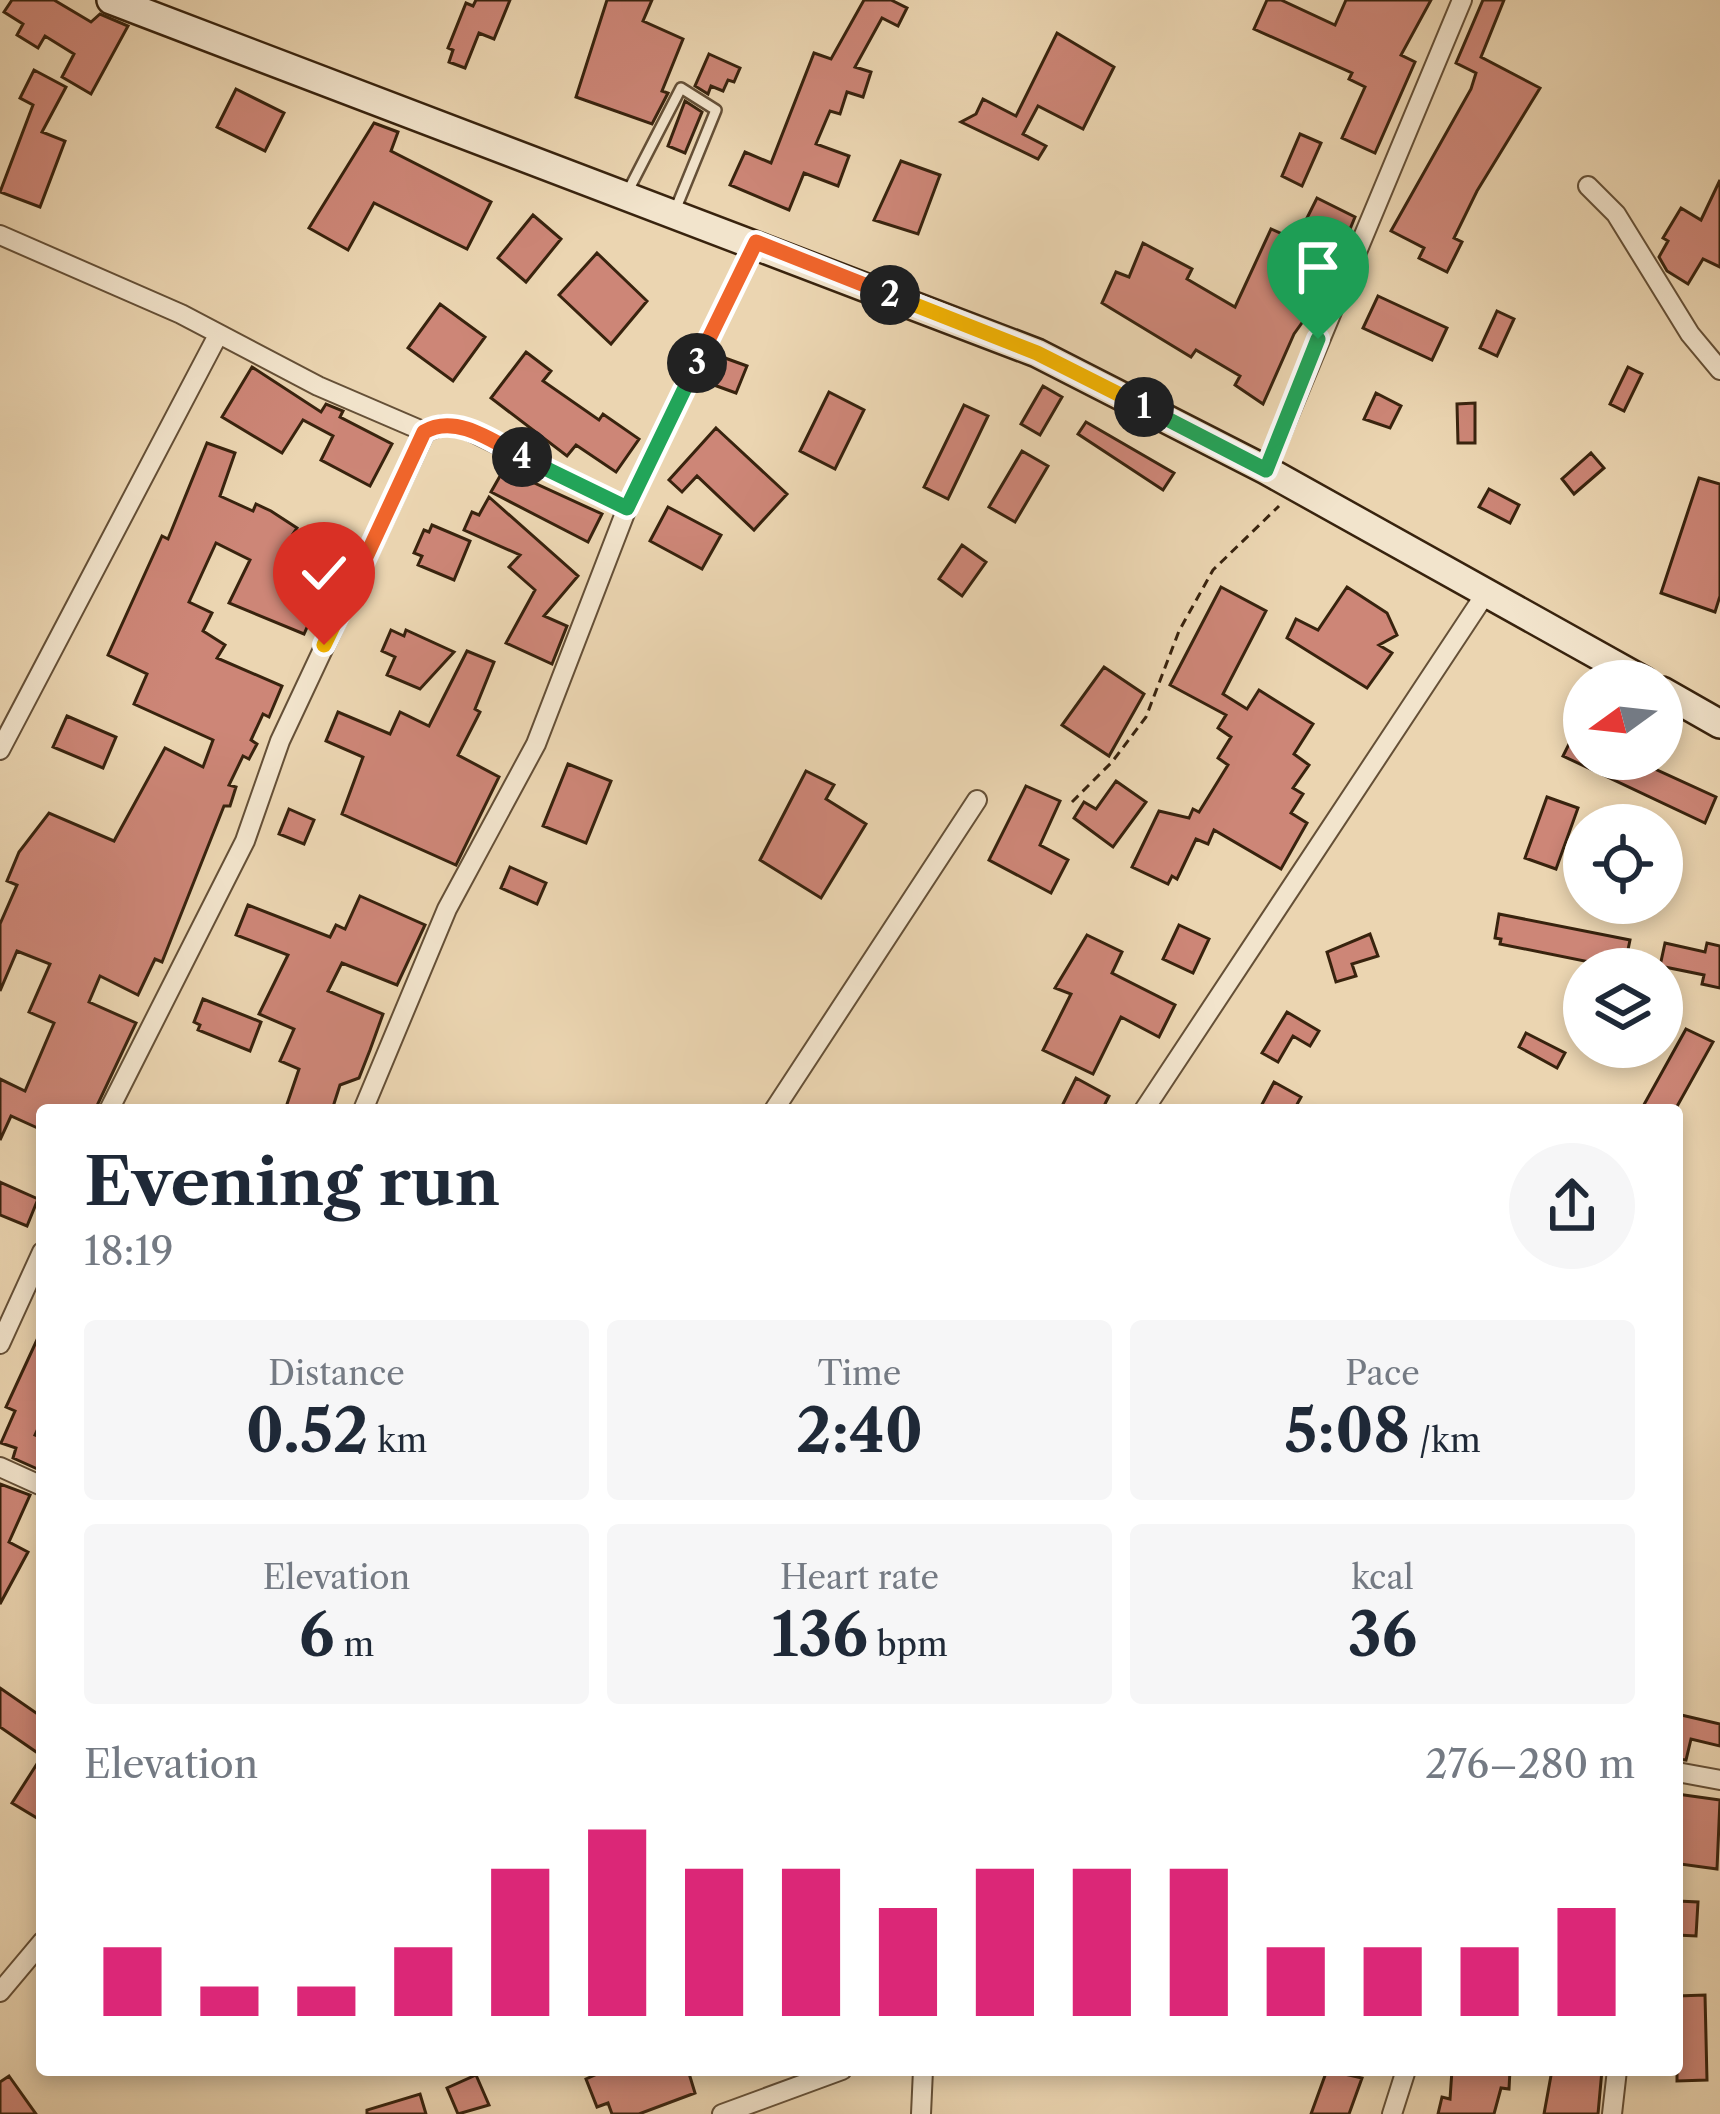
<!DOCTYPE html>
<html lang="en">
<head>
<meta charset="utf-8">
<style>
	body { margin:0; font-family:"Libre Caslon Text",serif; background:#f6f6f7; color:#1f2937; height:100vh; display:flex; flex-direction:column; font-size:45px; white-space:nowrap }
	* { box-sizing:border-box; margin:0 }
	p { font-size:39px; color:#747a83 }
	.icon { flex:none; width:66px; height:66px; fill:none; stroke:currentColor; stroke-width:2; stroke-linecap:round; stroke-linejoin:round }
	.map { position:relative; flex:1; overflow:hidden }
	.side { position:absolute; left:36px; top:1104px; width:1647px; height:972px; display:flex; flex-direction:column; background:#fff; border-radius:12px; box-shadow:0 6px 18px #0003 }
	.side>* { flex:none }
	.needle { width:78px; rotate:255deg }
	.buttons { position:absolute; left:1563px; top:660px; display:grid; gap:24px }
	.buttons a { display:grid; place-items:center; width:120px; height:120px; border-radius:50%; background:#fff; box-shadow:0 6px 18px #0003; font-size:60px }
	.pin { position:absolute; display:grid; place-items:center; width:102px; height:102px; color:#fff; margin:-123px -51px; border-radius:50% 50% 50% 0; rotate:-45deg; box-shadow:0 0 12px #0007 }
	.pin .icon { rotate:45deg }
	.km { position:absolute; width:60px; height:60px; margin:-30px; border-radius:50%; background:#222; color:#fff; font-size:33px; line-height:60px; text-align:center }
	.round { display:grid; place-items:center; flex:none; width:126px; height:126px; border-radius:63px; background:#f6f6f7 }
	.overview { display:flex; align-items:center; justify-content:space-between; height:204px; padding:0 48px }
	h1 { font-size:66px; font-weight:700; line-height:90px }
	.figures { display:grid; grid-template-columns:repeat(3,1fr); gap:18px; height:204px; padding:12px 48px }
	.figures div { display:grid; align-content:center; border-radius:12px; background:#f6f6f7; text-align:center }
	.figures b { font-size:60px; font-weight:700 }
	.figures small { font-size:33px; font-weight:400 }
	.figures p { font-size:33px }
	.chart { height:336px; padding:24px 48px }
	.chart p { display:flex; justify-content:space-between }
	.chart svg { width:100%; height:216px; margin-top:12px; stroke:#db2777; stroke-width:6 }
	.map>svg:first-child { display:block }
</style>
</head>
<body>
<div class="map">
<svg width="1720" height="2114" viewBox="0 0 1720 2114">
	<rect width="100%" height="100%" fill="#ebd5b1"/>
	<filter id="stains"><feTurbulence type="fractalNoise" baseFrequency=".00167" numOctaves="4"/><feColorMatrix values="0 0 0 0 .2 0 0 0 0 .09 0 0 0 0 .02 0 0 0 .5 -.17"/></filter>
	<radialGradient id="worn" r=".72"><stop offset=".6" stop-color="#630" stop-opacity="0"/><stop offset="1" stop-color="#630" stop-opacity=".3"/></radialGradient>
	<!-- building -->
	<path fill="#cd8677" stroke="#38230e" stroke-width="3" d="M12,0H54L91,22L100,14L128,26L91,94L62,77L74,54L45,36L38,48L17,35L23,24L4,12Z
		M476,0H510L494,39L479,33L465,68L449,62L453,50L448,48L466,3L473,6Z
		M607,0H652L643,21L683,39L662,91L668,93L652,124L576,97Z
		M864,0H891L907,8L898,26L882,18L855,67L871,72L863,97L847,92L840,114L830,111L816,144L849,156L838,186L804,173L789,210L730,185L745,152L771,163L814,53L831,59Z
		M1267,0H1281L1335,25L1346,0H1431L1401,55L1415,62L1375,153L1342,138L1365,87L1349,79L1352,73L1254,29Z
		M1483,0H1504L1481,57L1540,88L1477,191L1454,238L1462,242L1447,272L1419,258L1424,248L1391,231L1471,89L1476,73L1456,63Z
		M1057,33L1114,67L1083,129L1038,106L1023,134L1046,146L1038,159L961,122L976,114L983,99L1016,116Z
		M709,54L740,68L734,82L728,80L723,91L711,86L708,94L695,86Z
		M34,70L66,87L42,132L65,141L40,207L0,192L33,105L20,98Z
		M236,89L284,113L265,151L217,127Z
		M685,101L702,112L685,153L668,146Z
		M374,123L398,132L391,151L491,202L467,249L374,203L348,250L309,228Z
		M1300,134L1321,143L1302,186L1282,176Z
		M901,161L940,175L918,234L874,220Z
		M1720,180V267L1703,259L1688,284L1667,271L1659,257L1668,241L1663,238L1681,208L1701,220Z
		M1317,198L1355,217L1324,292L1294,334L1263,404L1235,385L1240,376L1196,350L1191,357L1102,303L1116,272L1129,277L1143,243L1192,269L1187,279L1235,307L1271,229L1296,240Z
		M533,215L561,239L526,282L498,258Z
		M597,253L647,301L611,344L559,295Z
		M1378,296L1447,328L1432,360L1363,328Z
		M440,304L485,337L453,381L408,348Z
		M1497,311L1514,319L1497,356L1480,348Z
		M526,352L551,371L543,381L599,420L603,414L639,439L616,472L576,445L567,456L491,398Z
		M725,358L747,366L736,393L714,385Z
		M252,367L321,412L326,404L343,411L340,417L392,444L370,486L321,460L333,436L303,420L282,453L222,417Z
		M1628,367L1642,374L1624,411L1610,404Z
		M1043,386L1062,397L1040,435L1021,424Z
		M829,392L864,410L835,469L800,451Z
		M1376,393L1401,406L1390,428L1364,419Z
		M1475,403V443H1458L1457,404Z
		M964,405L988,416L948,499L924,487Z
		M1086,422L1174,473L1163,490L1078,434Z
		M716,428L787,494L754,530L697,476L682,492L669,480Z
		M207,443L235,453L220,496L253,511L256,504L271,511L297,528L293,534L339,556L304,634L229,603L250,560L216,543L189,602L212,613L203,631L225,645L217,658L282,686L269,717L263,714L251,740L257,744L249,759L243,756L229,785L236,787L230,806H224L162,962L155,959L138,995L100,976L89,1002L136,1023L95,1110H42V1130L11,1116L0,1140V1079L25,1091L54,1023L29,1012L50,964L17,951L0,991V924L17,885L7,881L19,852L49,813L114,841L165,748L203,767L213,740L134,704L147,674L108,655L162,536L168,539Z
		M1022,451L1048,466L1015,522L989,507Z
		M1591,453L1604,468L1574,494L1562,479Z
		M504,469L602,514L588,542L491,492Z
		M1699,478L1720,484V596L1715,612L1661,593Z
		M1489,489L1519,505L1510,523L1479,507Z
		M489,497L578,576L544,616L567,626L552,664L506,643L535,590L509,567L520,555L464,530L472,512L479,515Z
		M668,507L721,535L702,569L650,541Z
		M432,525L470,541L454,580L418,565L422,556L414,553L424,530L429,532Z
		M962,545L986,562L962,596L939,579Z
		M1221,587L1266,611L1223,694L1247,709L1259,690L1313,724L1294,754L1309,765L1293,788L1303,794L1291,813L1307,823L1281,869L1214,830L1208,844L1196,839L1177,879L1172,876L1168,884L1132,867L1159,811L1189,818L1193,809L1199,812L1228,765L1218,758L1231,737L1218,728L1226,715L1170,685Z
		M1347,587L1387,613L1397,635L1379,645L1392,653L1367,688L1287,638L1296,619L1318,630Z
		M391,630L404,636L406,630L454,652L420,689L387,675L395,657L382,651Z
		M467,651L494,662L475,709L480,712L458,755L499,777L456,865L342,814L363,757L326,741L338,712L390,734L400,712L429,726Z
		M1104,667L1144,694L1109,756L1062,725Z
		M1584,714V759H1633L1716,797L1705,823L1563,756Z
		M67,716L116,737L103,768L53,747Z
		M568,764L611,781L586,843L543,826Z
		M806,771L834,785L826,799L866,824L821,898L760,860Z
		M1116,781L1146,802L1113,847L1074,818L1084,802L1096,809Z
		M1026,786L1060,801L1040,845L1068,860L1051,893L989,860Z
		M1547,797L1578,808L1556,869L1525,858Z
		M289,809L314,820L304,844L279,834Z
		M510,867L546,883L537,904L501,888Z
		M360,896L425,925L397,985L342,963L328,991L383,1014L370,1050L359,1078L340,1085L332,1110H285L299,1069L280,1061L294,1029L259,1014L288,955L236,935L248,905L330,937L336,925L345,929Z
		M1499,914L1630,940L1624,969L1500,944L1501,939L1495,938Z
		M1179,925L1209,939L1193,973L1163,959Z
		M1370,934L1378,956L1352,964L1356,976L1336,982L1327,952Z
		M1087,935L1122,952L1112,973L1175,1005L1159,1037L1121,1017L1093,1074L1043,1050L1071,994L1055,988Z
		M1665,943L1705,952L1707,943L1720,946V988L1702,984L1704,975L1660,966Z
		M203,999L261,1022L250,1051L198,1030L200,1025L194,1022Z
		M1287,1012L1319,1031L1310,1046L1293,1036L1278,1062L1262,1053Z
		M1686,1029L1713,1042L1675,1110H1641Z
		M1526,1033L1565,1053L1557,1068L1519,1047Z
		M1076,1078L1109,1096L1102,1110H1060Z
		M1274,1082L1301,1097L1294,1110H1259Z
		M0,1182L38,1199L27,1226L0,1215Z
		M42,1329V1420L35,1435L42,1438V1471L13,1458L16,1448L1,1443L15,1411L6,1407Z
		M0,1484L30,1495L9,1542L28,1552L0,1604Z
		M0,1688L42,1717V1821L12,1803L42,1756L0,1727Z
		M1677,1714L1720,1724V1746L1691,1739L1686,1760L1677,1759Z
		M1677,1794L1720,1800L1717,1869L1680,1864Z
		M1677,1901L1698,1902L1696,1936L1677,1935Z
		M1705,1995L1707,2080L1677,2081V1996Z
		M595,2070H688L695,2093L639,2114H612L608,2103L597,2107L586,2079L597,2074Z
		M1327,2070L1362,2078L1349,2114H1311Z
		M1452,2070H1510L1509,2089L1501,2088L1494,2114H1438L1442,2097L1450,2099Z
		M1552,2070H1602L1598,2114H1544Z
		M476,2075L489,2105L458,2114L447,2088Z
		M9,2076L36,2114H0V2082Z
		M420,2094L426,2114H367V2110Z"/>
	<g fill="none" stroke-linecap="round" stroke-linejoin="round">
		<!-- service casing -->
		<g stroke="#655037" stroke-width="14">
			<path id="service" d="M628,191L681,88L716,110L676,208"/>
		</g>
		<!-- minor casing -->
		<g stroke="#655037" stroke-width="22">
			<path id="minor" d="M1588,186L1616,214L1690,334L1720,370
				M0,235L181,314L318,386L425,432L443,425L464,428L627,508
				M1266,470L1462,0
				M0,750L218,335
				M109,1110L245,841L280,741L425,432
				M363,1110L447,909L536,744L627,508L756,242
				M774,1110L977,800
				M1144,1110L1486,593
				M0,1344L42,1252
				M0,1467L42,1486
				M1677,1772L1720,1780
				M0,1992L42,1942
				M722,2114L842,2070
				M921,2114L923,2070
				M1392,2114L1406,2070
				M1612,2114L1617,2070"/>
		</g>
		<!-- secondary casing -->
		<g stroke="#38230e" stroke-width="32">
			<path id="secondary" d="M111,0L1037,353L1266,470L1644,681
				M1662,691L1720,724"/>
		</g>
		<!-- path -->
		<path stroke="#38230e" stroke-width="3" stroke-dasharray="9 6" stroke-linecap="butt" d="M1072,802L1112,762L1146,717L1179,631L1213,570L1279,506"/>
		<!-- service -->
		<use href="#service" stroke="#f2e4cc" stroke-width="9"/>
		<!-- minor -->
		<use href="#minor" stroke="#f2e4cc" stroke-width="18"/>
		<!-- secondary -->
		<use href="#secondary" stroke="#f2e4cc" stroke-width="27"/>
	</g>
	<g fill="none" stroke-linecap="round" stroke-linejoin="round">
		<!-- split-1 casing -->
		<g stroke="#fff" stroke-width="24">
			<path id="split-1" d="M1144,407L1266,470L1318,339"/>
		</g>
		<!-- split-2 casing -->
		<g stroke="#fff" stroke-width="24">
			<path id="split-2" d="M890,295L1037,353L1144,407"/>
		</g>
		<!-- split-3 casing -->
		<g stroke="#fff" stroke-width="24">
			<path id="split-3" d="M697,363L756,242L890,295"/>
		</g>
		<!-- split-4 casing -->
		<g stroke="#fff" stroke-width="24">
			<path id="split-4" d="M522,457L627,508L697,363"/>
		</g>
		<!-- split-5 casing -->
		<g stroke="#fff" stroke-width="24">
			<path id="split-5" d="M352,587L424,432C456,413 494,442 522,457"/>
		</g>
		<!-- split-6 casing -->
		<g stroke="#fff" stroke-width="24">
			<path id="split-6" d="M324,645L352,587"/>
		</g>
		<!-- split-1 -->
		<use href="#split-1" stroke="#22a559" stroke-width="15"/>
		<!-- split-2 -->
		<use href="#split-2" stroke="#f5b400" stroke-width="15"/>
		<!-- split-3 -->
		<use href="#split-3" stroke="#f0652b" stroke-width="15"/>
		<!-- split-4 -->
		<use href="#split-4" stroke="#22a559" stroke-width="15"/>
		<!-- split-5 -->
		<use href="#split-5" stroke="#f0652b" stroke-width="15"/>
		<!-- split-6 -->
		<use href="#split-6" stroke="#f5b400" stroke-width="15"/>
	</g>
	<rect width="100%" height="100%" filter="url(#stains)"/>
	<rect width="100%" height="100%" fill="url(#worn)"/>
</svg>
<div class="buttons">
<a><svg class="needle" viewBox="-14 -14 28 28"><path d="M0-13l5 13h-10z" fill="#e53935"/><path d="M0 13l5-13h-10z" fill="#747a83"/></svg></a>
<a><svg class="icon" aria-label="locate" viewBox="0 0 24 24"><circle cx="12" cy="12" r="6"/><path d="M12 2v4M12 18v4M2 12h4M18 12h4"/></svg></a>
<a><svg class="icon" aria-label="layers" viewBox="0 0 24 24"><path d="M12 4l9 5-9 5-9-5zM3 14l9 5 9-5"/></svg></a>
</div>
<div class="pin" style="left:1318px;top:339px;background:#1e9e55"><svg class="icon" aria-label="arrive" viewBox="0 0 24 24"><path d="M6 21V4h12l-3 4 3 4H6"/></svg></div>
<div class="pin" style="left:324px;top:645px;background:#d93025"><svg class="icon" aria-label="check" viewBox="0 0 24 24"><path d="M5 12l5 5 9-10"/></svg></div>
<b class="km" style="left:1144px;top:407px">1</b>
<b class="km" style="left:890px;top:295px">2</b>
<b class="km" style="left:697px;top:363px">3</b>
<b class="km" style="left:522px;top:457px">4</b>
<section class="side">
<div class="overview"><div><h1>Evening run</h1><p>18:19</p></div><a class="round"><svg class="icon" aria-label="share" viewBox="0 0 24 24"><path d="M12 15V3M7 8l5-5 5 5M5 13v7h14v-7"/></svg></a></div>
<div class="figures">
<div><p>Distance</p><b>0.52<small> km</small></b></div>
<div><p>Time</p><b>2:40</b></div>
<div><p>Pace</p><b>5:08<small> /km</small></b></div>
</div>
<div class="figures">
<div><p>Elevation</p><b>6<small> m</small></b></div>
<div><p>Heart rate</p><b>136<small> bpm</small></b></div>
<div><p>kcal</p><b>36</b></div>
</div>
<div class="chart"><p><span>Elevation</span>276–280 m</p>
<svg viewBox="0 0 160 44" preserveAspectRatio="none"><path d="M5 44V30M15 44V38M25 44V38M35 44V30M45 44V14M55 44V6M65 44V14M75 44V14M85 44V22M95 44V14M105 44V14M115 44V14M125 44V30M135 44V30M145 44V30M155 44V22"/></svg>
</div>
</section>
</div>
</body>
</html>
